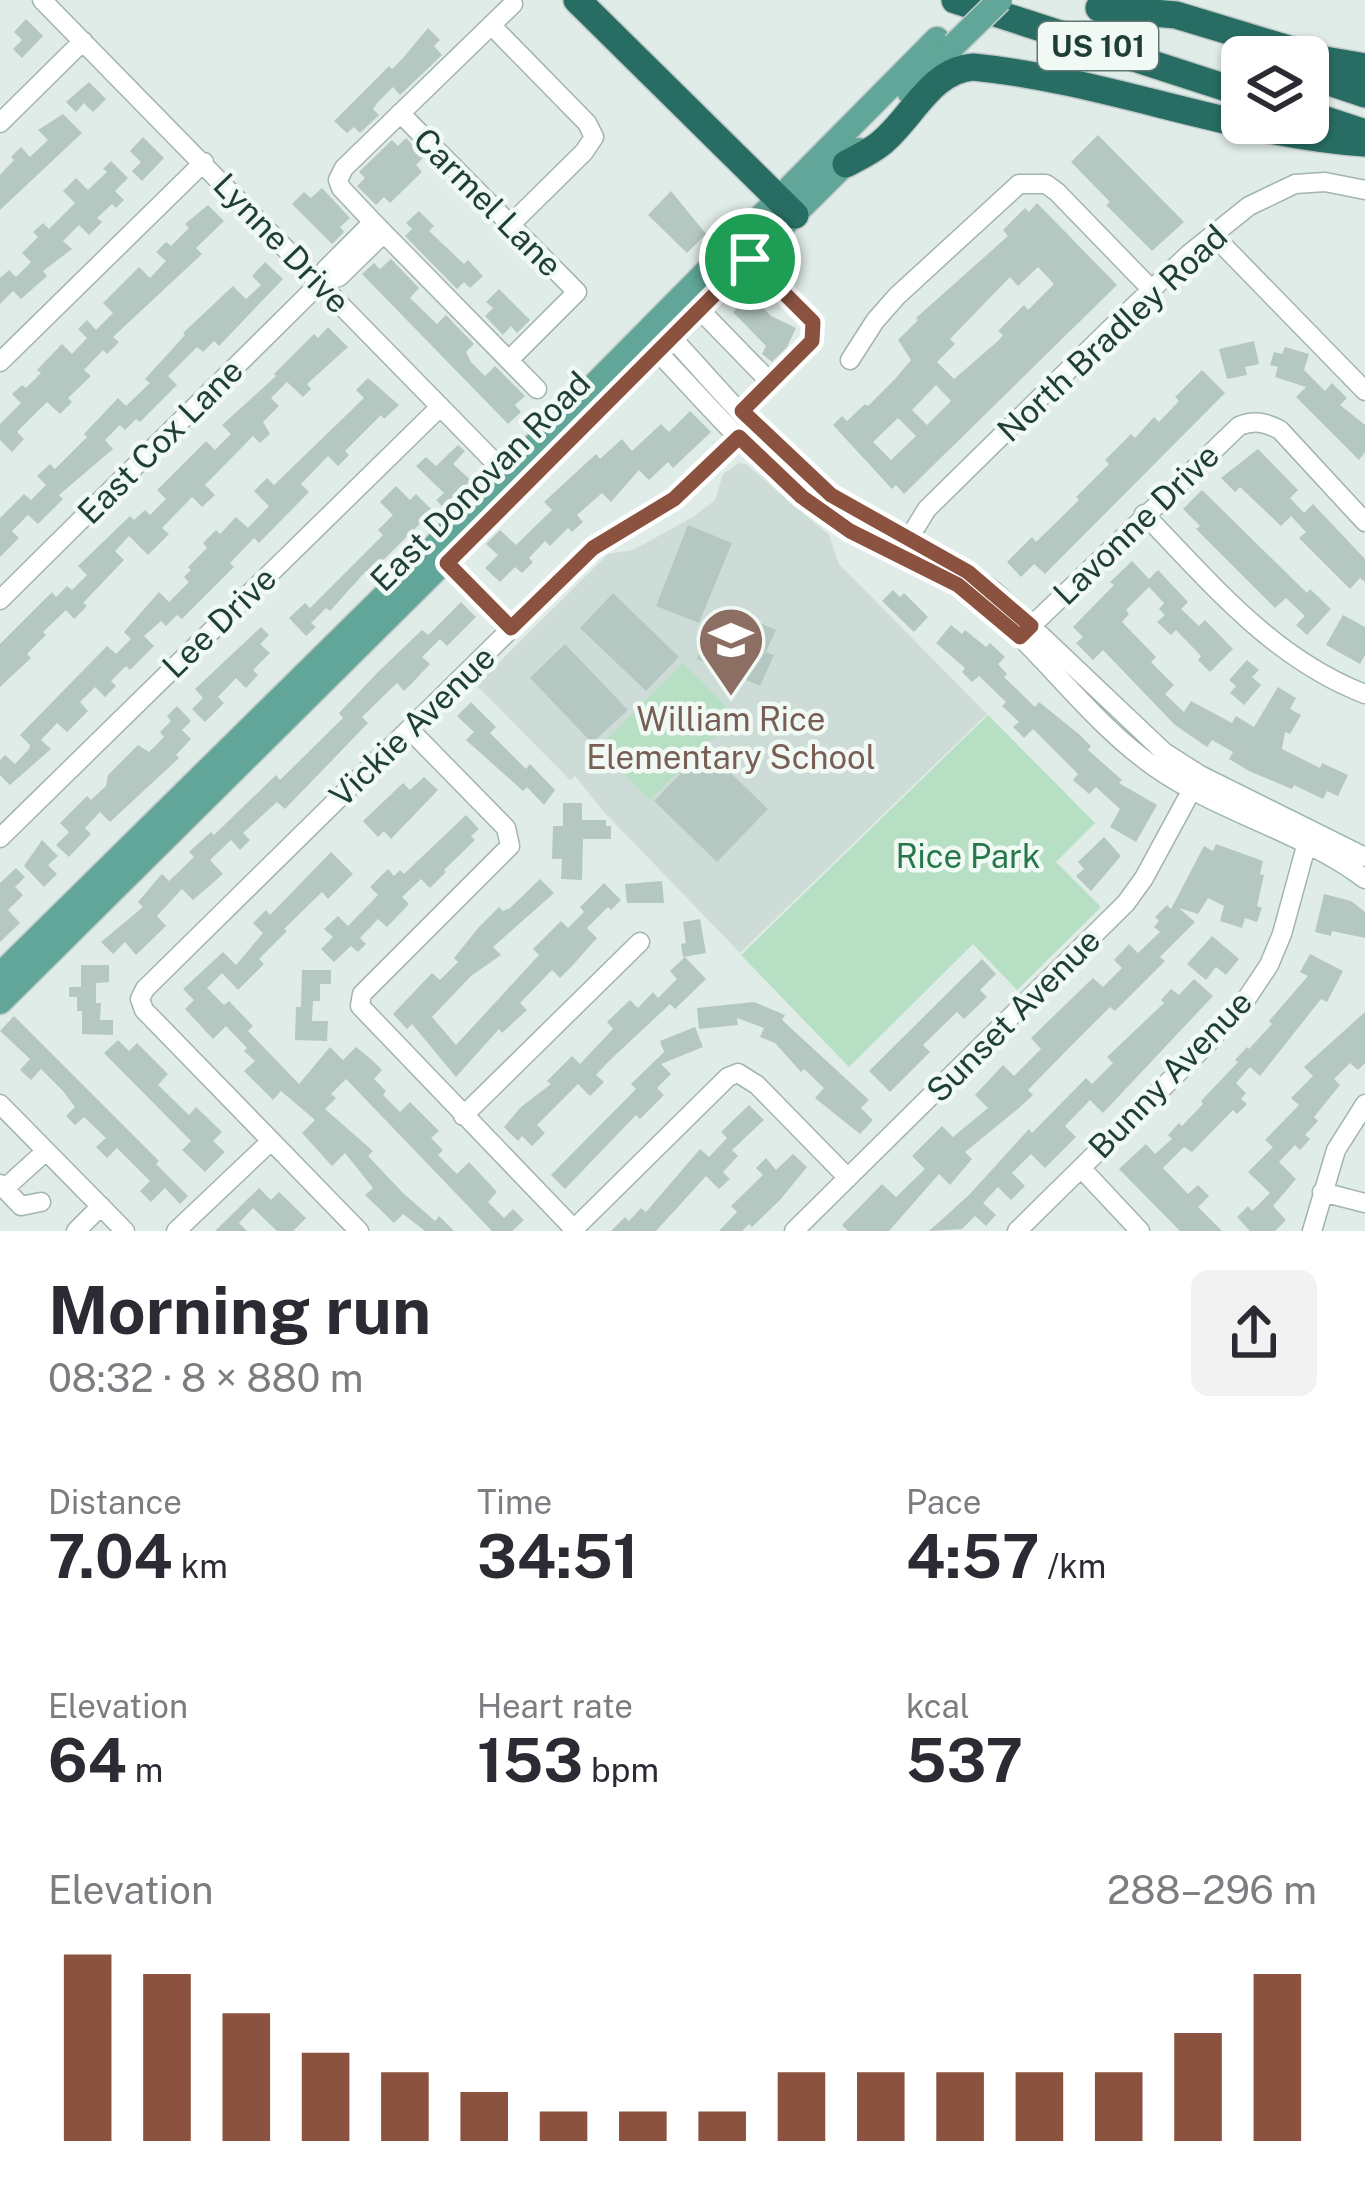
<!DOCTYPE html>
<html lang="en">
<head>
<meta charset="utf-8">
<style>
	body { margin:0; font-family:"Public Sans",sans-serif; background:#f2f2f3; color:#2b2b33; height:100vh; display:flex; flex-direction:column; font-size:45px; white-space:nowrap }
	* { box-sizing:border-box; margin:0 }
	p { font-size:39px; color:#7c7c81 }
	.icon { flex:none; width:66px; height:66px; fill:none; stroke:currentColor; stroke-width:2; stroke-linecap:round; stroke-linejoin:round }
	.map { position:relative; height:1231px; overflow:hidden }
	.details { display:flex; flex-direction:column; background:#fff; flex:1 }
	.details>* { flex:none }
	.buttons { position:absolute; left:1221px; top:36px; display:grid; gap:24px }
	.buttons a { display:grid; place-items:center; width:108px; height:108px; border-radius:18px; background:#fff; box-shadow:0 3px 9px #0004; font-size:60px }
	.pin { position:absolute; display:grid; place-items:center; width:102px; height:102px; color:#fff; margin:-51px; border:6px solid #fff; border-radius:50%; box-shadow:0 3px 12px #0007 }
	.round { display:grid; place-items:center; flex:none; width:126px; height:126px; border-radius:18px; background:#f2f2f3 }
	.summary { display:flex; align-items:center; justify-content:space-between; height:204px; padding:0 48px }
	h1 { font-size:66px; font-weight:700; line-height:90px }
	.stats { display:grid; grid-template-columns:repeat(3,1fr); gap:18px; height:204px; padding:12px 48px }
	.stats div { display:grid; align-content:center }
	.stats b { font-size:60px; font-weight:700 }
	.stats small { font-size:33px; font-weight:400 }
	.stats p { font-size:33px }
	.chart { height:336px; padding:24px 48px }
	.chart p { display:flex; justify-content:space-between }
	.chart svg { width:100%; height:216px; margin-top:12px; stroke:#8a523f; stroke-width:6 }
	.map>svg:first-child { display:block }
</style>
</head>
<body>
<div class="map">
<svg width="1365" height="1231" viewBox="0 0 1365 1231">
	<rect width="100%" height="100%" fill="#e0ece7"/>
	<!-- built -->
	<path fill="#cedcd7" d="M739,463L746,464L829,535L839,564L987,714L740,953L604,812L575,776L570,780L476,685L608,554L633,550L693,517L715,500L723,474Z"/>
	<!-- green -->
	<path fill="#b7dfc4" d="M683,663L736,716L650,800L598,748Z
		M988,715L1095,823L1056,862L1101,907L1017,990L973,944L849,1067L741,955Z"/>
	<!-- building -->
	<path fill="#b5c7c1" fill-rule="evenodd" d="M26,19L43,36L22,58L13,49L22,40L14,32Z
		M428,28L440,40L434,46L442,55L400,95L393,87L378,102L373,109L379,115L360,133L354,127L347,133L334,121L389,66L392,69L403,58Z
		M89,82L106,99L93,112L84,103L76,112L66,102Z
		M63,114L82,133L0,210V175L14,160L11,157L21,147L30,157L48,140L38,130Z
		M1098,135L1184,222L1152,251L1106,205L1110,202L1071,162Z
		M143,137L164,158L142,181L132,171L141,162L130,151Z
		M406,138L424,157L416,165L422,172L390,203L384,197L376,205L357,186L365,178L359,172L392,140L398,146Z
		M111,161L128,178L115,191L124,200L116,208L112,204L97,218L102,222L89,235L79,225L63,241L72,249L43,271L47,276L21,299L13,291L0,304V278L9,270L16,277L31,262L22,253L38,237L33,232L43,223L49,229L75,203L63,191L76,178L88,190L107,172L103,169Z
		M322,188L350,218L340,227L344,232L332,244L292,204L304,192L311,198Z
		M671,191L706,234L687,253L648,215Z
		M1037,203L1117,285L904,494L896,485L892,489L833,425L842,416L847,421L865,404L868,406L895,379L911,360L898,340L918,320L916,318L1008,236L1003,230L1025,208L1029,212ZM1038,267L1054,284L1028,310L1024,305L998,331L1003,335L998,341L954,379L937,362L955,344L950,339L1010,277L1018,286ZM936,385L951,401L927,425L912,410ZM898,418L916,436L891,460L873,442Z
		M208,205L224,221L196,248L202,254L113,337L119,342L107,354L103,350L84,370L91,376L68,398L72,402L60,414L47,402L17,432L24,439L12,452L0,440V424L21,403L12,394L22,385L26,388L41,373L37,370L62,344L72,354L87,338L78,329L87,320L96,330L113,313L103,303L139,267L150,278L166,261L156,252L166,242L171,246L189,228L185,224Z
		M419,211L434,226L429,231L464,264L468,260L483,276L470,288L464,282L457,289L405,236L412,229L406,223Z
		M391,259L419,288L410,298L437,324L446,315L474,344L466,352L471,362L485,376L495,366L525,396L515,405L521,412L508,424L362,274L374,263L380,269Z
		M265,262L283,279L219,346L214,341L203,352L197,347L168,376L177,385L140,422L136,419L125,430L120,425L105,440L113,449L59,495L63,499L38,524L28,515L12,531L19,538L0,557V518L24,494L31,500L46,485L37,476L50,464L55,469L87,437L84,434L118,398L126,406L150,383L145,379L185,335L183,333L233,286L246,299L261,285L252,276Z
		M499,289L530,320L517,333L511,326L503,335L485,316L493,308L486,302Z
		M750,295L771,316L796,328L787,347L772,362L762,354L766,346L733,312Z
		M328,327L348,347L307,384L311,389L303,397L287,382L271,398L279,406L263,422L270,434L260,443L253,436L205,485L215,495L202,507L192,497L162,528L169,534L148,555L129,536L115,551L124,560L83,603L87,606L74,619L66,610L43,632L46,635L27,654L31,658L0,687V644L52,592L56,597L67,586L72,590L87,575L78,566L130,516L134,520L145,510L150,515L166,499L157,490L206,441L215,450L231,434L222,425L276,376L274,374L314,334L318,338Z
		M1254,341L1259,364L1245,367L1247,375L1227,379L1219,349Z
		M1285,347L1309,354L1304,370L1325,391L1332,383L1347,398L1340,405L1365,425V452L1359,460L1296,397L1306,387L1275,377L1278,367L1270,365L1274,352L1282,354Z
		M1202,370L1225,393L1045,574L1034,564L1021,577L1007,562L1032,537L1036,542L1079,500L1076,497L1109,464L1105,460L1131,434L1135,438L1154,417L1159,422L1179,401L1175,397Z
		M368,378L399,405L384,419L381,415L345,451L349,455L338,466L328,456L301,484L309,492L259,543L254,538L230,563L234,567L182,619L177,615L166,626L161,621L144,636L154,646L130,670L126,666L111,681L116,686L105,697L95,687L80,702L88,711L67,732L57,723L41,740L51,749L10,785L0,775V760L5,755L15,764L29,749L30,745L20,735L107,646L116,654L131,639L124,632L159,592L169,602L189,582L184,577L191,570L188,567L207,548L203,543L216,530L220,534L236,517L248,528L269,506L254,491L267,478L274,485L364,398L356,390Z
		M690,411L711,432L673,468L668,462L649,480L639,470L611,502L602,493L577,515L583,522L572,532L568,528L550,546L545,541L529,558L533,562L522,573L515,567L500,582L485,568L498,555L486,544L500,530L516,545L552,510L544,502L596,454L600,459L622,439L632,451L661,424L669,432Z
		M458,445L465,451L453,464L474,483L447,511L436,500L444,493L416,466L426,457L436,466Z
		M1258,449L1298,490L1290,498L1304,513L1313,504L1365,559V582L1360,578L1350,589L1299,538L1306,532L1291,516L1281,526L1240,487L1235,492L1221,478Z
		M396,486L410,500L416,494L433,511L369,574L366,571L330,611L326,608L311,623L316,627L306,636L289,618L305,603L310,608L383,535L378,530L393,515L380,502Z
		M1202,490L1307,593L1310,589L1331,609L1307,635L1296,625L1305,616L1286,598L1275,608L1196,529L1200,526L1183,509Z
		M688,525L732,543L699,623L656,606Z
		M1132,561L1149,579L1158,570L1188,602L1181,609L1199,626L1205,620L1233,649L1210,672L1198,660L1201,656L1176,630L1171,635L1157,622L1165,615L1159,609L1164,603L1149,587L1126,610L1129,614L1122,622L1156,657L1151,662L1174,685L1165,694L1184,712L1191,701L1232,723L1236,716L1254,727L1278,687L1296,698L1290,709L1301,715L1290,734L1285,732L1282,749L1320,768L1322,763L1348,775L1338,796L1327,791L1323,799L1294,785L1292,789L1249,771L1229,759L1233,752L1212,740L1207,747L1175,725L1103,650L1093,660L1076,643L1083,637L1073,627L1114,585L1110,582Z
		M893,590L900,597L904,593L928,617L914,632L882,601Z
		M613,593L679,657L646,691L580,628Z
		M461,602L476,617L447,646L440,639L422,657L430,664L415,680L404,691L397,683L362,717L368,723L285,809L277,802L243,833L250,840L240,850L231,840L210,860L223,874L193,900L182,889L157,916L166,926L136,955L125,942L113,954L101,942L143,907L138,902L154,883L162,874L169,881L194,857L189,852L211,832L214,835L276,775L280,780L343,718L339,713L379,671L422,630L428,635Z
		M727,609L776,630L766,652L774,655L760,686L697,659L711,626L718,629Z
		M1343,615L1365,627V655L1360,664L1326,645Z
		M951,625L962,634L965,630L986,647L990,643L1005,657L998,664L1007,674L1004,677L1035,707L1039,702L1080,735L1091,746L1088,750L1122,780L1119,783L1157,805L1136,842L1110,827L1120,809L1096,787L1089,794L1073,780L1078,774L1033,729L1024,738L1013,727L1019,722L1002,706L1006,702L979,676L972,682L962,672L965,668L936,643Z
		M261,627L269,635L260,644L270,653L253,670L258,675L246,688L236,678L218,697L224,703L205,722L192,709L203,698L195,689Z
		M565,644L628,710L592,743L530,678Z
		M1247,660L1259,670L1252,677L1261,685L1244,705L1230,693L1236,686L1229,680Z
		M471,702L496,727L490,733L526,769L530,764L555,790L544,805L527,787L523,791L466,740L474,732L457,716Z
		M177,706L191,721L182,730L191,739L176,755L179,758L110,822L100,812L85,828L91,834L69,857L56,845L69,832L60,823L87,796L91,800L106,786L108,775L138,745L149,752L164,737L160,732L171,721L167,716Z
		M705,748L768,809L717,862L654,801Z
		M424,777L438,790L391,839L384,831L378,837L363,821L403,783L410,790Z
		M563,803H582V820H606V826H611V839H583L582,880L561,879L562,859H552L553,826H563Z
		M466,815L479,829L471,836L475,840L444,870L446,872L430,888L421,879L402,897L409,904L387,927L378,919L360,938L366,944L358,952L351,946L334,962L321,949L333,937L324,929L338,916L348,926L378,895L370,887L388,869L394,876L400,870L404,874Z
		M1104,837L1121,856L1091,891L1076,876L1084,869L1078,862Z
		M42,840L58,856L48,865L57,874L44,887L24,866Z
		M1216,844L1263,861L1260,874L1264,875L1257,906L1262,908L1257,922L1245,918L1242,928L1220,921L1224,906L1208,898L1198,914L1179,908L1195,922L1160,957L1165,961L1115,1011L1110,1007L1066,1051L1028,1090L1033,1095L1019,1108L965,1152L972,1159L950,1185L939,1174L889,1231H848L842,1225L882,1184L896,1197L925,1169L912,1156L942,1126L953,1137L988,1108L975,1095L1003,1065L1014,1076L1041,1049L1031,1038L1093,978L1103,987L1122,968L1114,960L1129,944L1138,953L1160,932L1154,927L1159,921L1155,917L1167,905L1171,909L1204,846L1213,851Z
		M331,852L353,874L328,899L322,892L284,929L287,931L259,959L264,964L238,990L222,973L207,988L224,1005L229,1001L253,1026L248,1031L299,1084L330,1047L343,1060L356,1047L372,1060L382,1070L374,1079L386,1091L383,1095L400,1112L410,1102L439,1131L431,1138L443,1150L438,1155L457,1174L469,1162L497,1192L488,1202L504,1218L513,1209L524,1220L512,1231H492L346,1079L331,1094L336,1098L325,1109L373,1151L368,1156L403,1193L435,1221L439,1216L454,1231H425L403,1214L394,1223L365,1195L373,1188L345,1153L332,1166L302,1133L315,1120L281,1091L273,1100L244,1071L255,1061L244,1051L247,1048L226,1026L213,1039L185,1009L194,1000L183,989L223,952L236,965L263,933L253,923L266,910L270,915Z
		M16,868L25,877L15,887L23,895L8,910L20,923L0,942V883Z
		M540,879L554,893L493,947L501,955L471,976L432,1017L456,1045L539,955L533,949L561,921L568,928L584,912L580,907L604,883L621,900L611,910L608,907L587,928L597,938L572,966L560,978L552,970L520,1003L527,1010L502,1033L499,1029L456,1077L412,1024L407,1029L393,1014L432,973L440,980L458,962L454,958L479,927L499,907L503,911L510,908Z
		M662,881L664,903H627L625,884Z
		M1324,894L1351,901L1365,912V938L1332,931L1331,936L1315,932Z
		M700,919L706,953L683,957L681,944L686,943L683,922Z
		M1212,936L1239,959L1226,975L1216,967L1206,980L1187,964Z
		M1310,954L1343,971L1327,1002L1321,999L1260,1076L1250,1067L1236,1083L1246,1093L1241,1099L1247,1104L1237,1114L1233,1110L1192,1152L1184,1147L1163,1168L1188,1194L1198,1185L1209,1196L1198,1207L1222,1231H1180L1119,1169L1146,1144L1155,1154L1172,1139L1168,1135L1179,1123L1182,1126L1203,1104L1201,1101L1238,1062L1235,1060L1247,1047L1249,1049L1272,1024L1269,1021L1308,976L1300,972Z
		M685,957L706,979L675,1009L670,1004L608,1062L596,1075L604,1082L590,1096L578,1084L537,1125L545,1133L532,1146L522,1136L518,1141L504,1127L521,1107L551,1084L547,1081L572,1056L580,1064L613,1029L607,1022L630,1000L638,1008L653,992L658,998L677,979L670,971Z
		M982,959L996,974L980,990L987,997L964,1019L957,1012L923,1045L930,1052L890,1092L869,1071Z
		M81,965H109V982L96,983V1003H101L100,1020H113V1035L82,1034V1011H77V997H69V987H81Z
		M302,970H331V984H320V1001H313L312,1021H328L327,1041L295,1040L296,1007H301Z
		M1194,979L1213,996L1103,1113L1090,1100L1065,1126L1076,1137L1045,1168L1031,1154L1012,1173L1025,1186L1011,1200L998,1187L983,1203L996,1215L986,1226L975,1216L962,1229L929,1231L969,1195L1029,1129L1032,1133L1086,1078L1092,1084L1113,1063L1107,1057L1164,1003L1161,1000L1171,989L1179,995Z
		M754,1002L785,1015L782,1020L869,1100L861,1108L873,1120L860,1134L815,1098L824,1088L804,1069L801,1072L775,1043L760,1037L764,1028L737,1018L738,1025L699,1029L697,1008Z
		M1365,1012V1063L1358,1070L1350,1063L1334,1079L1340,1085L1314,1117L1318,1121L1305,1135L1310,1139L1300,1150L1295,1145L1279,1162L1296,1179L1273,1206L1286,1220L1275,1231H1250L1237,1217L1248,1206L1252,1211L1270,1193L1248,1172L1273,1147L1265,1140L1299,1105L1291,1098L1313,1076L1304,1067Z
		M14,1016L159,1161L156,1164L188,1196L180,1204L165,1188L151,1202L140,1191L150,1181L117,1148L107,1158L96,1147L106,1138L84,1117L75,1125L66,1116L75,1107L63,1091L41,1069L31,1080L20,1070L30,1059L0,1031Z
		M695,1027L703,1047L661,1064L671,1074L657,1088L664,1095L640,1119L636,1115L565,1189L551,1175L636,1089L631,1084L664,1052L660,1041Z
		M118,1040L129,1051L137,1043L168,1074L158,1085L189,1115L196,1107L222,1132L213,1141L225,1152L205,1172L182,1150L191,1141L104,1053Z
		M749,1105L764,1120L732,1150L738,1156L723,1172L730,1179L719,1189L706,1176L656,1231H611L625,1217L629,1221L641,1208L646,1212L700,1149L709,1157L727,1138L721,1132Z
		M793,1154L807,1167L780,1200L752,1227L749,1224L742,1231H719L737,1212L731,1206L763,1175L756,1168L766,1158L776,1170Z
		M259,1188L271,1200L279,1192L306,1218L293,1231H277L253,1208L239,1223L247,1231H215Z"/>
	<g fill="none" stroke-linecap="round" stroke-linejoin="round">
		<!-- minor casing -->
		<g stroke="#a2b4af" stroke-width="21">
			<path id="minor" d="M42,0L513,481
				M513,4L344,168L338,180L341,188L373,222L537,389
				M491,25L587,123L594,137L584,152L510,225
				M400,113L577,292L509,360
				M0,123L83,41
				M1213,235L1365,391
				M321,282L339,277L384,233
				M699,309L771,383
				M662,327C714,382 765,447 826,491C879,530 941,553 994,591L1164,752L1200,775L1365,857
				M650,344C713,409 772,483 849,530C893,557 944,572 985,605C1046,655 1091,723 1156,768C1221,813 1302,832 1365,879
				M850,360L875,321L897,296L1019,184H1046L1057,192L1152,290
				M0,362L204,162
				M742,411L812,341L813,322L750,259
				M1144,514C1212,584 1272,658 1365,694
				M904,546L927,509L1109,330L1189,254L1249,206L1295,184L1325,182L1365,190
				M436,552L511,629
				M0,600L321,282L326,269L373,222
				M1023,634L1239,426C1254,420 1265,422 1280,430L1365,522
				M409,729L506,828L510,846L362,994L360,1006L574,1229
				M0,838L440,407
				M0,1104L125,1231
				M463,1116L640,942
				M1081,1168L1140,1231
				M0,1184L21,1206L41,1202
				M4,1189L46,1151
				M1322,1192L1365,1203
				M76,1231L101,1206
				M176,1231L270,1142
				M359,1231L144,1010L140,999L145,989L593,548L674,499L754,424
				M572,1231L728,1077L738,1073L757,1085L848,1178
				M794,1231L1126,903L1144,878L1196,782
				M1017,1231L1206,1045L1247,998L1269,965L1282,934L1308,839
				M1312,1231L1336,1150L1365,1104"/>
		</g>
		<!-- major casing -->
		<g stroke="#c0c9c7" stroke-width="27">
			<path id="major" d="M910,93L954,45
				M0,975L433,548L937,39
				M0,1002L859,150"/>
		</g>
		<!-- highway casing -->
		<g stroke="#c0c9c7" stroke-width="30">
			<path id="highway" d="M577,0L795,215
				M955,0L1242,93
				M1099,8L1176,15L1325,60L1365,67
				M1308,75L1365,94
				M1308,114L1365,133
				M846,164C857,158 870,152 880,144C911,120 930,70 973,67C1106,80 1232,134 1365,143"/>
		</g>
		<!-- minor -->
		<use href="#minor" stroke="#fff" stroke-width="18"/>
		<!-- major -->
		<use href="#major" stroke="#61a698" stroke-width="24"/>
		<!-- highway -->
		<use href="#highway" stroke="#286d63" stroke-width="27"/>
		<!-- major-bridge casing -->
		<g stroke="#c0c9c7" stroke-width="27" stroke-linecap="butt">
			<path id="major-bridge" d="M954,45L1000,0"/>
		</g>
		<!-- major-bridge -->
		<use href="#major-bridge" stroke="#61a698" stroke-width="24"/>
	</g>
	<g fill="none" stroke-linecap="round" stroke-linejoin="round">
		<!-- route casing -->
		<g stroke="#fff" stroke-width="24">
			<path id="route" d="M750,259L813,322L812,341L742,411L831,495L968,572L1031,626L1020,637L958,585L850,531L802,497L739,437L674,499L593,548L511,628L447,563Z"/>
		</g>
		<!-- route -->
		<use href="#route" stroke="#8a523f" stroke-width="15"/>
	</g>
	<!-- icons -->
	<defs>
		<g id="school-pin" transform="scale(3.45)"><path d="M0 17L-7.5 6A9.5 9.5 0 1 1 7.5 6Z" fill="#8d6e63" stroke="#f1f9f5"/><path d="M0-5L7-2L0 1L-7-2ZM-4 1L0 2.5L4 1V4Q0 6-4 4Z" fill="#fff"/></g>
	</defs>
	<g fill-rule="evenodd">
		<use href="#school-pin" x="731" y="640"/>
	</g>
	<g text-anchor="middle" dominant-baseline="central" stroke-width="9" stroke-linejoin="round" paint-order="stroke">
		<!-- shield labels -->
		<rect fill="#f1f9f5" stroke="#5e7671" stroke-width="3" x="1038" y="22" width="120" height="48" rx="9"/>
		<g font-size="30" font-weight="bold" fill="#1f3e38">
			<text x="1098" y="46">US 101</text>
		</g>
		<!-- street labels -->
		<g font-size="33" fill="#1f3e38" stroke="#f1f9f5">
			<text transform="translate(488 202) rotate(45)">Carmel Lane</text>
			<text transform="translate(282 243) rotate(46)">Lynne Drive</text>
			<text transform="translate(1112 333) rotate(-43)">North Bradley Road</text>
			<text transform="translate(160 441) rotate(-45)">East Cox Lane</text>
			<text transform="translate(480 481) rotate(-45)">East Donovan Road</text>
			<text transform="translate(1136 524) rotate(-44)">Lavonne Drive</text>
			<text transform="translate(219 622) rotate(-44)">Lee Drive</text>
			<text transform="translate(412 726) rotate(-44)">Vickie Avenue</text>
			<text transform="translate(1013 1015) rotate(-45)">Sunset Avenue</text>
			<text transform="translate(1170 1074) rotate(-46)">Bunny Avenue</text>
		</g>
		<!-- education labels -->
		<g font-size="33" fill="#785e54" stroke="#f1f9f5">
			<text x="731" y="719">William Rice<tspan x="731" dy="38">Elementary School</tspan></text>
		</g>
		<!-- park labels -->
		<g font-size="33" fill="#26784b" stroke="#f1f9f5">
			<text x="968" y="856">Rice Park</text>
		</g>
	</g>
</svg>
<div class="buttons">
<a><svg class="icon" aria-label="layers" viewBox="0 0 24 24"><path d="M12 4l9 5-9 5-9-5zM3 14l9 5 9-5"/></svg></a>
</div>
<div class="pin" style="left:750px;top:259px;background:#1e9e55"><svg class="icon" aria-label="arrive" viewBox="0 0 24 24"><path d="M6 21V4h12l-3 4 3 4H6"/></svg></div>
</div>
<section class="details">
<div class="summary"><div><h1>Morning run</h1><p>08:32 · 8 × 880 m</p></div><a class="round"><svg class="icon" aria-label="share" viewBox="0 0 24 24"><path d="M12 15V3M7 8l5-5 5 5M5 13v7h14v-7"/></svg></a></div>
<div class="stats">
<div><p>Distance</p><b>7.04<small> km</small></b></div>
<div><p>Time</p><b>34:51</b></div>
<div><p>Pace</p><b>4:57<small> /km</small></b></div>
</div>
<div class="stats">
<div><p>Elevation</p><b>64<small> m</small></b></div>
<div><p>Heart rate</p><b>153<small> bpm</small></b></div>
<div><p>kcal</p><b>537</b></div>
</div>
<div class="chart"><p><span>Elevation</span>288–296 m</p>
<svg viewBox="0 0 160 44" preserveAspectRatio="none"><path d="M5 44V6M15 44V10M25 44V18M35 44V26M45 44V30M55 44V34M65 44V38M75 44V38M85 44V38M95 44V30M105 44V30M115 44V30M125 44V30M135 44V30M145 44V22M155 44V10"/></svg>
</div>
</section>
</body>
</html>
